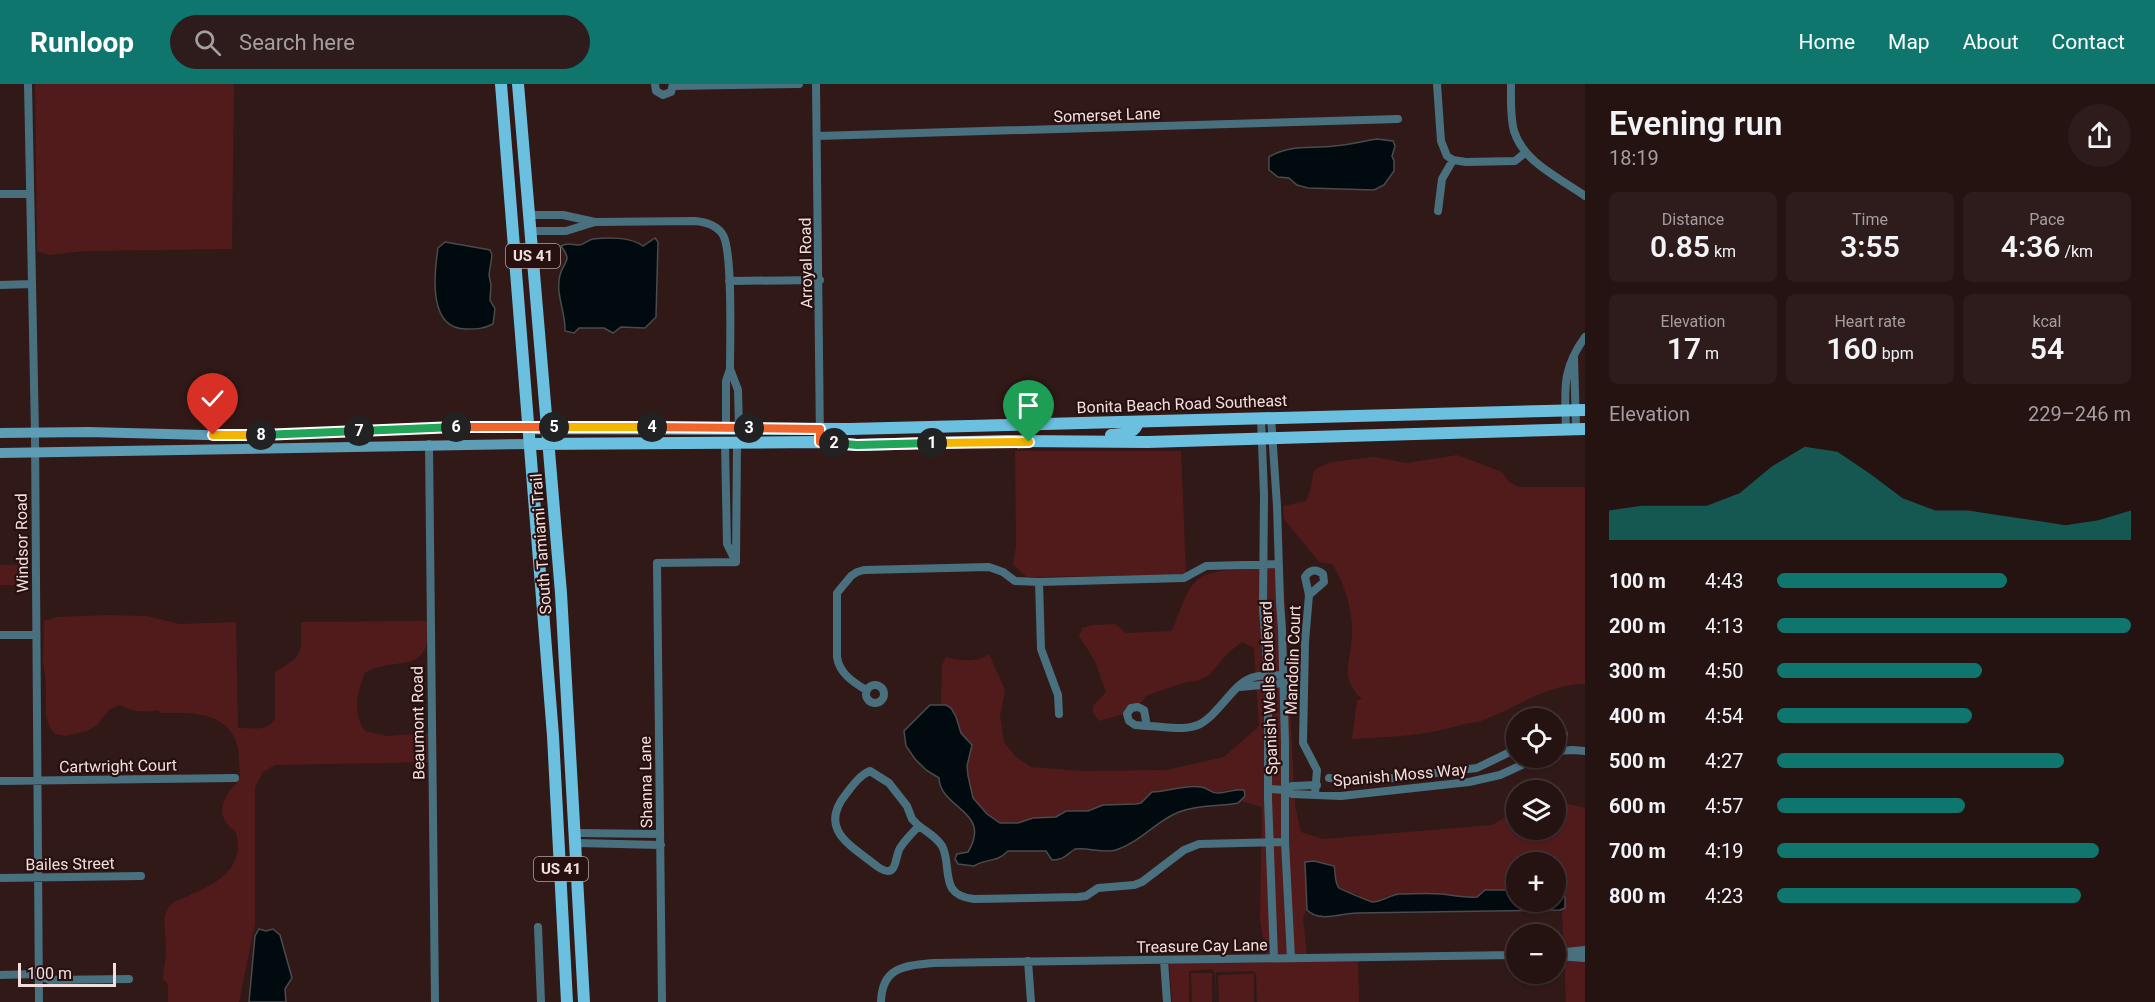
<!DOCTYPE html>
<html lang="en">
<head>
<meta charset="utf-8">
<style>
	body { margin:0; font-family:Roboto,sans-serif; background:#2d1c1b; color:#f1f3f6; height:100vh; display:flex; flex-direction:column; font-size:22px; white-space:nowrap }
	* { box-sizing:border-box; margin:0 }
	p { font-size:20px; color:#a39e9f }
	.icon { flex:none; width:33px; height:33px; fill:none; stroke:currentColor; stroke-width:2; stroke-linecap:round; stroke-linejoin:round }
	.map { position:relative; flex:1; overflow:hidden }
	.drawer { display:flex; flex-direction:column; background:#251312; width:570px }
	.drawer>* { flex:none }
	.fabs { position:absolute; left:1506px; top:624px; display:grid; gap:12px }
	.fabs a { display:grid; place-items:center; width:60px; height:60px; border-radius:50%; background:#251312; box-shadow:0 2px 4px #0004,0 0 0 2px #423232; font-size:30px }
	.scale { position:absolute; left:18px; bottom:15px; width:98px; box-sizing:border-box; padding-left:6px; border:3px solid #f0dfdd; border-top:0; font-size:16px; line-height:21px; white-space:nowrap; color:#f0dfdd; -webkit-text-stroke:4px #27100f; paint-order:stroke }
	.pin { position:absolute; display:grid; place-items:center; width:51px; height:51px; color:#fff; margin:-62px -26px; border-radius:50% 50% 50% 0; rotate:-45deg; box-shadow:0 0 6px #0007 }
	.pin .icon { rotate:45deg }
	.km { position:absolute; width:30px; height:30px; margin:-15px; border-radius:50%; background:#222; color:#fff; font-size:16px; line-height:30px; text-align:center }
	.round { display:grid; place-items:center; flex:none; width:63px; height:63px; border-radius:32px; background:#2d1c1b }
	.summary { display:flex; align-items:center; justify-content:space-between; height:102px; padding:0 24px }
	h1 { font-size:33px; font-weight:600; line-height:45px }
	.metrics { display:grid; grid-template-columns:repeat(3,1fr); gap:9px; height:102px; padding:6px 24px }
	.metrics div { display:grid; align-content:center; border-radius:9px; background:#2d1c1b; text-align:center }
	.metrics b { font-size:30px; font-weight:600 }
	.metrics small { font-size:16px; font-weight:400 }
	.metrics p { font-size:16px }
	.chart { height:168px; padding:12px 24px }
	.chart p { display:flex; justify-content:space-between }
	.chart svg { width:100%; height:108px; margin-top:6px; fill:#0f766e; opacity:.7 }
	ul { padding:0 24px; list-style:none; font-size:20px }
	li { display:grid; grid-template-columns:96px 72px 1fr; align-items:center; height:45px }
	li i { height:15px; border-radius:8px; background:#0f766e }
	header { display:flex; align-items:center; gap:36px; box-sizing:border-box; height:84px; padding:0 30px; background:#0f766e; color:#fff }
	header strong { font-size:28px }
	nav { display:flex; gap:33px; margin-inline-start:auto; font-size:21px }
	.search { width:420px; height:54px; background:#2d1c1b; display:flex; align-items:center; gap:15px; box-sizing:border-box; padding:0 21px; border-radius:33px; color:#a39e9f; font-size:22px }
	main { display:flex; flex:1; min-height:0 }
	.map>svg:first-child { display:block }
</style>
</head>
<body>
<header>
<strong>Runloop</strong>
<div class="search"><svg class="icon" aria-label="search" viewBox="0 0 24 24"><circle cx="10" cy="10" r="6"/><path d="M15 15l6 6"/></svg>Search here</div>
<nav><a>Home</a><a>Map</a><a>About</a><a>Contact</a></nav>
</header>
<main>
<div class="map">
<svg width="1585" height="918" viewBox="0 0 1585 918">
	<rect width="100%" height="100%" fill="#311918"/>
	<!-- green -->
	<path fill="#511b1b" d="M35,0H234L232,165L84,167L49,171L37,167Z
		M1015,367H1181L1186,491L1027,493L1013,481L1016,462Z
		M1457,371L1502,388L1509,398L1519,403H1585V600C1546,600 1516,624 1481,637C1474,639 1465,639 1458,642C1423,652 1388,653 1352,655L1357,616L1362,615C1338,593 1352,577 1352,550C1353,526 1345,500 1332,480L1319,478L1284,435L1283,422L1306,417L1311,404L1313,389L1317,384L1332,378L1374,373L1407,379Z
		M0,481H25L23,501H0Z
		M1283,484L1295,722L1301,748L1323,755L1492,741L1516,727V746H1556V717L1585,724V918H1566L1562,825L1565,824V813L1556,811V778H1516V806H1485L1478,813C1450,814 1422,807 1395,810C1385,812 1380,819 1368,817C1363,816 1361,813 1357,810C1352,808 1353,810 1348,809C1337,806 1336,796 1335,787C1327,780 1316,776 1305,778L1307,824L1303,833L1307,873H1358L1359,918H1257L1256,890L1253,887L1216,888L1215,918V889L1212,885L1189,887V918H1172L1169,877L1266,874L1260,835L1262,723L1241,717L1243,716L1233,705L1215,709L1201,703H1185L1163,708H1152L1141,719L1136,720L1109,721L1088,727H1066L1056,733L1033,734L1023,738L1000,739L987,730L973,714L968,693L967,682L972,661L961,649L956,633L941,621L942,581L946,573C960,577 978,579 989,570L1005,606L1000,632L1004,658L1016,673L1031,683L1083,687L1166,686L1224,673L1259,642L1254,564L1242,558L1229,568L1209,591L1197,597L1187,598L1159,607L1146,612L1137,624L1127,629L1099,637L1093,629V622L1106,608L1095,577L1079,552L1082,544L1093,541L1115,540L1126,549L1171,547C1180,531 1183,510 1196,497C1210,482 1262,485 1283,484Z
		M107,531L146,532L180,540L236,538L238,644C250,644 268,648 275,635V588C303,572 302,570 301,538L429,537C430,595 396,570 365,589C357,609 352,628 365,647L387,652L428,649V678L275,681L263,688L255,703V839L239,918H168V900L163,896C163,885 166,875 166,864C166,851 161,833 169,823C174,816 183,815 190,811C218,799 246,783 236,748C218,734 219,723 231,705C234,702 238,698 239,694C241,688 239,681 239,675C238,629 197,628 161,629L158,626C145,629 133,628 120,621L110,625L97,641L87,647L66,652L55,650L49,642L46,631V598L43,577L44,537L57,533Z
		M1191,889H1212V918H1192Z
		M1254,890V918H1219L1218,891Z"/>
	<!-- water -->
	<path fill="#010b0f" stroke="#494b4d" stroke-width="1.5" d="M1377,55L1393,57L1395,62L1392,72L1394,77V87L1384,101L1374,106L1308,104L1297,101L1289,94L1278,93L1269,86V73C1289,60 1312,65 1334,62C1349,61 1363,57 1377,55Z
		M655,154L658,158L656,233L645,244L621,243L613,249L604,244H579L574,249L565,247C566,229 555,210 560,191C564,176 573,178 561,162C568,158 572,161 580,161C584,160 588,156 593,155C608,153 631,153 643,162Z
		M445,158L485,165L490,166L492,171L489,191L491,201L490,216L495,225L493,240C483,245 477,245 466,245C428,245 434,191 438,164Z
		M930,621H946L951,624L956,633L961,649L972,661L967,682L968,692L973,714L987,730L1000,739H1018L1033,734L1056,733L1066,727H1088L1103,721L1136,720L1141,719L1152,708C1169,708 1185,700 1201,703C1209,704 1211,710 1219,709C1228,708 1234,705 1244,706L1245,712L1238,719C1218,723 1199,720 1179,728C1157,736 1141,758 1116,766C1104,770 1088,763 1075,765C1066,771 1064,776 1052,776L1046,767H1008C995,780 989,773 974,782L958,780L955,775L957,770L968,768C993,727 940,725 939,694L926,686L915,675L906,662L904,647Z
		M1314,777L1334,782C1336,789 1334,798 1339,804C1342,806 1369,817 1372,818C1383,818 1389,811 1399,810C1412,810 1427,809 1441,810C1453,811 1464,814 1477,813L1485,806H1516V818H1556V811L1565,813V824L1560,826L1357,829C1341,829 1320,839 1307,826L1305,778Z
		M259,845L266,847L273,845L280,851L292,894L285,905L286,918H249L255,852Z"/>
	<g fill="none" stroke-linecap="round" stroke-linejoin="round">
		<!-- minor -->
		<path stroke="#49707f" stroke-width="8" d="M28,0L35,349L39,918
			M655,0L656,7L663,11L671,8L673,0
			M816,0L820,358
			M1437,0L1441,57L1447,72L1453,76L1466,78L1515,77L1526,68
			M1511,0C1511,15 1510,32 1514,47C1524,79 1560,94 1585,112
			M673,2L799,0
			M817,52L1398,35
			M0,110H30
			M1438,127L1442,95L1453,76
			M530,131H563L595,138L695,137C706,138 717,141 723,151C733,168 730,260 730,285L726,297V343
			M531,147H566L595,138
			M729,197L820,196
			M0,201L32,200
			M1574,273L1576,345
			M730,285L738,306L739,344
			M1271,333L1277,422L1280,518L1282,546L1285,659V758L1291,874
			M1261,334L1264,411L1263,524L1268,592V715L1274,874
			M1566,346C1565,306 1561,286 1585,253
			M725,359L727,460L736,478
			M429,360L435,918
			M736,477L737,359
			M1039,498L1041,565L1058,611L1059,630
			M1309,511L1324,498L1323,490C1316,484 1309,486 1305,493L1309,511L1305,558L1303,659L1317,686L1315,710
			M0,551H36
			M866 610a9 9 0 1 1 18 0a9 9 0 1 1-18 0Z
			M1240,603L1284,599
			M866,606C853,598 839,589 837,573V509L851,492L857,488L864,486L989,483L1003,488L1015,497L1039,498L1184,494L1206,482L1279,480
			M1138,623L1144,626L1147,642L1135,641L1129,637L1127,630L1131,624Z
			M1147,642C1162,642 1184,647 1198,641C1218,632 1233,600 1251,594C1261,590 1273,592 1283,591
			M1556,651L1564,650
			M1556,667L1573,666L1585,667
			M870,687L889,699L907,722L912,735L919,742C912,749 905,756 900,764C894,774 898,796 878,783C852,762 817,746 846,710C853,701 860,691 870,687Z
			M1329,694L1360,698L1477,684L1516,665
			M0,697L235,694
			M1268,705L1285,706L1292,710L1341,712L1469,698L1500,691L1537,674
			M1285,706L1292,702L1317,701
			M919,742C927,748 939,755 943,764C952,786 939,811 974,815L1078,813L1086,812L1098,804L1134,801L1142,798L1184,766L1199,760L1285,758
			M576,749L660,750
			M577,759L661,761
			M0,794L141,792
			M538,843L541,918
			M1556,869L1585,866
			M1556,872L1585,874
			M1164,876L1167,918
			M1028,877L1031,918
			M0,891L38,890L49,896L129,895
			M662,918L657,479L736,478
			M881,918C882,883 904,882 933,879L1516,871"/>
		<!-- secondary -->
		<path stroke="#5d9db5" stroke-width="10" d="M0,349L88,348L245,352L423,344H528
			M0,369L530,360"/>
		<!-- primary -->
		<path stroke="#6cc0df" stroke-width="12" d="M501,0L553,652L567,918
			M518,0L561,509L584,918
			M528,344L850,345L1585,326
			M1111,351C1122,350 1135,351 1138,338
			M530,360L820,358L857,361L1006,357L1148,358L1585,345"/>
	</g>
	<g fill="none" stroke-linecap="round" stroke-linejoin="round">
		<!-- split-1 casing -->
		<g stroke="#fff" stroke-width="12">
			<path id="split-1" d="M932,359L1029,358"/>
		</g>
		<!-- split-2 casing -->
		<g stroke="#fff" stroke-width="12">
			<path id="split-2" d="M834,359L857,361L932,359"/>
		</g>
		<!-- split-3 casing -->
		<g stroke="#fff" stroke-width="12">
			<path id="split-3" d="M749,344L820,345V358L834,359"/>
		</g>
		<!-- split-4 casing -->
		<g stroke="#fff" stroke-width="12">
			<path id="split-4" d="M652,343L749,344"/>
		</g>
		<!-- split-5 casing -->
		<g stroke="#fff" stroke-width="12">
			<path id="split-5" d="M554,343H652"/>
		</g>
		<!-- split-6 casing -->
		<g stroke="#fff" stroke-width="12">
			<path id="split-6" d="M456,343H554"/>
		</g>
		<!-- split-7 casing -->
		<g stroke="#fff" stroke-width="12">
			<path id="split-7" d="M359,347L456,343"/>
		</g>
		<!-- split-8 casing -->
		<g stroke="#fff" stroke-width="12">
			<path id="split-8" d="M261,351L359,347"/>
		</g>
		<!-- split-9 casing -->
		<g stroke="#fff" stroke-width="12">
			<path id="split-9" d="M213,351H261"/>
		</g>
		<!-- split-1 -->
		<use href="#split-1" stroke="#f5b400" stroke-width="8"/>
		<!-- split-2 -->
		<use href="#split-2" stroke="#22a559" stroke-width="8"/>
		<!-- split-3 -->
		<use href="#split-3" stroke="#f0652b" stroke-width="8"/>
		<!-- split-4 -->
		<use href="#split-4" stroke="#f0652b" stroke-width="8"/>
		<!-- split-5 -->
		<use href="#split-5" stroke="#f5b400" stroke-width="8"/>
		<!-- split-6 -->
		<use href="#split-6" stroke="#f0652b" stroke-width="8"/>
		<!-- split-7 -->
		<use href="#split-7" stroke="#22a559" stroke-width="8"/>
		<!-- split-8 -->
		<use href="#split-8" stroke="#22a559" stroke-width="8"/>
		<!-- split-9 -->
		<use href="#split-9" stroke="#f5b400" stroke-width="8"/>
	</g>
	<g text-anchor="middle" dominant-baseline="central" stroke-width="4.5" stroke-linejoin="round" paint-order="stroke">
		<!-- shield labels -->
		<g fill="#27100f" stroke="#b4a19f" stroke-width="1.5">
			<rect x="506" y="160" width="54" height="24" rx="4.5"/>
			<rect x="534" y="773" width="54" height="24" rx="4.5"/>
		</g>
		<g font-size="15" font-weight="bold" fill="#f0dfdd">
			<text x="533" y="172">US 41</text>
			<text x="561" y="785">US 41</text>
		</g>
		<!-- street labels -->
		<g font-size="16" fill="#f0dfdd" stroke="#27100f">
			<text transform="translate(1107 31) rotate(-2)">Somerset Lane</text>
			<text transform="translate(806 179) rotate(-91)">Arroyal Road</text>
			<text transform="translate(1182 320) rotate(-2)">Bonita Beach Road Southeast</text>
			<text transform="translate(22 459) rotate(-91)">Windsor Road</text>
			<text transform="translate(541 460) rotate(-94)">South Tamiami Trail</text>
			<text transform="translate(1293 576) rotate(-88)">Mandolin Court</text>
			<text transform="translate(1269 604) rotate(-92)">Spanish Wells Boulevard</text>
			<text transform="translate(418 639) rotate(-91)">Beaumont Road</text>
			<text transform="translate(118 682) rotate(-1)">Cartwright Court</text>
			<text transform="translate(1400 691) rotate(-5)">Spanish Moss Way</text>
			<text transform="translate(646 698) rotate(-91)">Shanna Lane</text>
			<text transform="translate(70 780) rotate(-1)">Bailes Street</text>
			<text transform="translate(1202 862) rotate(-1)">Treasure Cay Lane</text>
		</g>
	</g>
</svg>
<div class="fabs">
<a><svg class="icon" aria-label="locate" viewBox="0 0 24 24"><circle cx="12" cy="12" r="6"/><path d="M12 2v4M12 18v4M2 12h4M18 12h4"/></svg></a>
<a><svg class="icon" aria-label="layers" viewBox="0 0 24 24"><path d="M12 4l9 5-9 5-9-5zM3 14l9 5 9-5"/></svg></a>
<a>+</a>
<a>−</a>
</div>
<div class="scale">100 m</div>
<div class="pin" style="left:1029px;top:358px;background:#1e9e55"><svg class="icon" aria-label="arrive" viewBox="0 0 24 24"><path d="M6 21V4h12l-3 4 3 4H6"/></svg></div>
<div class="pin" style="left:213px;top:351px;background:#d93025"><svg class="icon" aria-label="check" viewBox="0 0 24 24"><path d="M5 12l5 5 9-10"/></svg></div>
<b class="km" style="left:932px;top:359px">1</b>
<b class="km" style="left:834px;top:359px">2</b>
<b class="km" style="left:749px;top:344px">3</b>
<b class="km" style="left:652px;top:343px">4</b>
<b class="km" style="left:554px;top:343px">5</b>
<b class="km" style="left:456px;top:343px">6</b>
<b class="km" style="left:359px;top:347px">7</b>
<b class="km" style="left:261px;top:351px">8</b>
</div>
<section class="drawer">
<div class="summary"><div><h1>Evening run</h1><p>18:19</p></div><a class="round"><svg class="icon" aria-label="share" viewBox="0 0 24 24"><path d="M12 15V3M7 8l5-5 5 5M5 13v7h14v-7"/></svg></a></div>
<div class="metrics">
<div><p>Distance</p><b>0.85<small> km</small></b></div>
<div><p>Time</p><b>3:55</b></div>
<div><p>Pace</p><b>4:36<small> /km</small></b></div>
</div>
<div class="metrics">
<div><p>Elevation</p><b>17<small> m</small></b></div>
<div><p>Heart rate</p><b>160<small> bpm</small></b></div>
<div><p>kcal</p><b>54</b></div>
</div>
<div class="chart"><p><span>Elevation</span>229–246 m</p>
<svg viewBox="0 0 160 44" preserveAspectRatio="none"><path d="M0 44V32L10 30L20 30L30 30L40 25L50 14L60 6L70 8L80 17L90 27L100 32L110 32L120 34L130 36L140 38L150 36L160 32V44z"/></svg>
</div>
<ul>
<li><b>100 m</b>4:43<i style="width:65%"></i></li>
<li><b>200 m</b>4:13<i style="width:100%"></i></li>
<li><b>300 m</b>4:50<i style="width:58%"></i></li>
<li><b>400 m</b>4:54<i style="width:55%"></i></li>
<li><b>500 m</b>4:27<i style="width:81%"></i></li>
<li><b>600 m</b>4:57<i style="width:53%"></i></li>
<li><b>700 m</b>4:19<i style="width:91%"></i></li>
<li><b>800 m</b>4:23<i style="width:86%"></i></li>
</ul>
</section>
</main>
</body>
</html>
